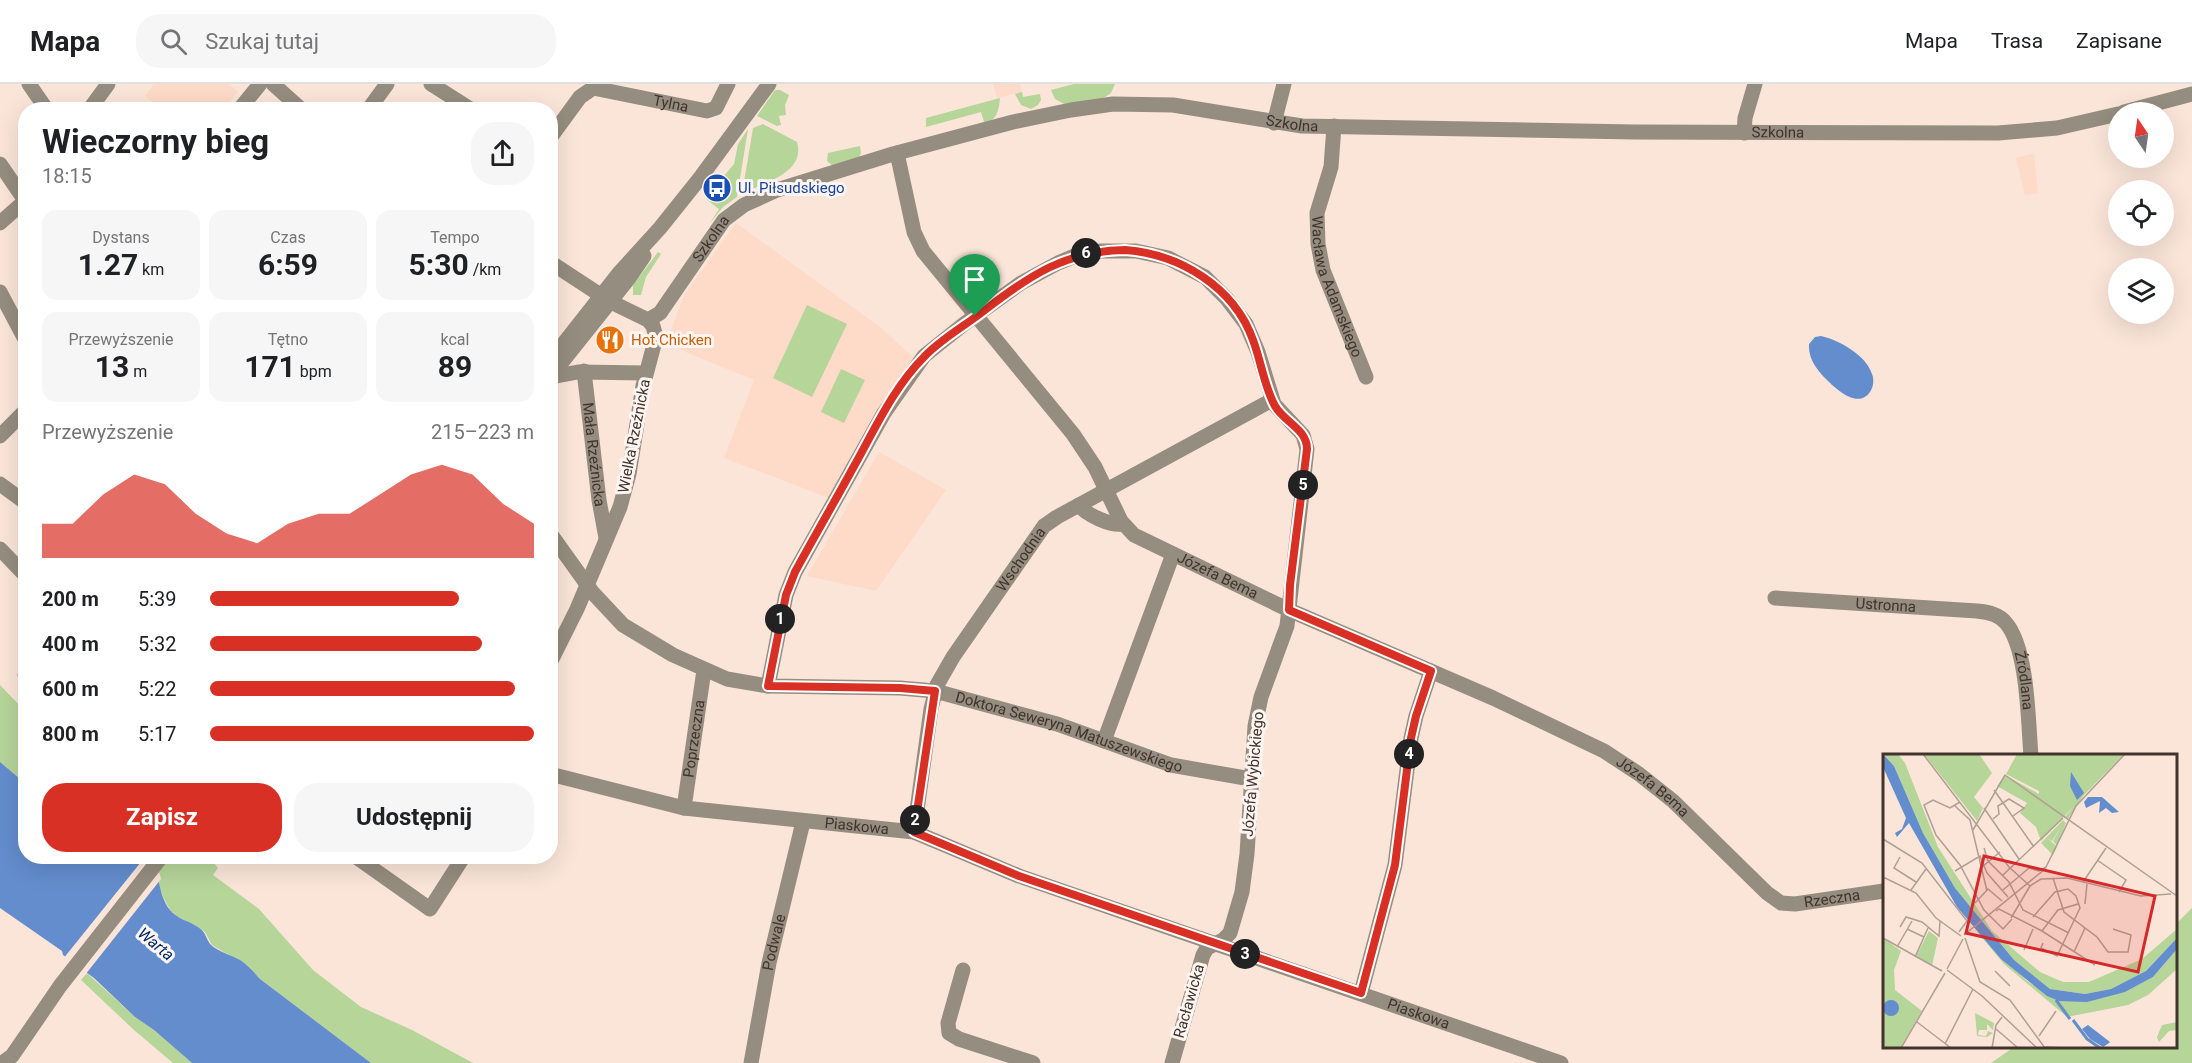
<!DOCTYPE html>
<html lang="pl">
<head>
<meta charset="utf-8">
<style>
	body { margin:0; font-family:Roboto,sans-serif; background:#f6f6f6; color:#202124; height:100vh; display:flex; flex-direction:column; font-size:22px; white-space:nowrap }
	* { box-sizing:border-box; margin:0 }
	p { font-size:20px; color:#757577 }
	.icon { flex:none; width:33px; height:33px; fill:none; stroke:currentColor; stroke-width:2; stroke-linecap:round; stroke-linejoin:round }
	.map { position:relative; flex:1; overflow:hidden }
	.side { position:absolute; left:18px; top:18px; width:540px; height:762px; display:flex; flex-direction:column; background:#fff; border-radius:24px; box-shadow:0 6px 24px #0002 }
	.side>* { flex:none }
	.needle { width:39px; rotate:347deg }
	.tools { position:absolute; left:2108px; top:18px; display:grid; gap:12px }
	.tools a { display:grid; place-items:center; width:66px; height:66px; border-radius:50%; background:#fff; box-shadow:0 6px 24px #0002; font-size:30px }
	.pin { position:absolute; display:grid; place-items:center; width:51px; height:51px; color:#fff; margin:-62px -26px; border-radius:50% 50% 50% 0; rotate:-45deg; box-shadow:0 0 6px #0007 }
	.pin .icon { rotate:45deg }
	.km { position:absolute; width:30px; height:30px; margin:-15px; border-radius:50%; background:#222; color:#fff; font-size:16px; line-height:30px; text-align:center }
	.round { display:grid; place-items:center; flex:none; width:63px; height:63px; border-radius:24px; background:#f6f6f6 }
	.overview { display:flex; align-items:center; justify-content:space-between; height:102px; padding:0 24px }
	h1 { font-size:33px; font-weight:700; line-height:45px }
	.figures { display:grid; grid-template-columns:repeat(3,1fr); gap:9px; height:102px; padding:6px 24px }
	.figures div { display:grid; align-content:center; border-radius:15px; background:#f6f6f6; text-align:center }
	.figures b { font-size:30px; font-weight:700 }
	.figures small { font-size:16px; font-weight:400 }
	.figures p { font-size:16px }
	.chart { height:168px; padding:12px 24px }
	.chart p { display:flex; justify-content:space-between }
	.chart svg { width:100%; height:108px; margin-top:6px; fill:#d93025; opacity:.7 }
	.cta { display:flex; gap:12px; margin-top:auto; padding:12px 24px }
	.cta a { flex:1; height:69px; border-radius:24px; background:#d93025; color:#fff; font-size:24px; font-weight:700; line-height:69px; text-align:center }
	.cta a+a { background:#f6f6f6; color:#202124 }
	ul { padding:0 24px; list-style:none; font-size:20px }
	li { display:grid; grid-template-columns:96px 72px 1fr; align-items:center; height:45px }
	li i { height:15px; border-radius:8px; background:#d93025 }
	header { display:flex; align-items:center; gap:36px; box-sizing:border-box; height:84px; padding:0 30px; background:#fff; border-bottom:2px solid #e0e0e0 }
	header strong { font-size:28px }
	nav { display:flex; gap:33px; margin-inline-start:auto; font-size:21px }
	.search { width:420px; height:54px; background:#f6f6f6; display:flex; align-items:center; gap:15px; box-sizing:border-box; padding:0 21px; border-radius:24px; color:#757577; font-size:22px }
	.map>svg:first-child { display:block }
</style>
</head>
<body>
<header>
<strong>Mapa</strong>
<div class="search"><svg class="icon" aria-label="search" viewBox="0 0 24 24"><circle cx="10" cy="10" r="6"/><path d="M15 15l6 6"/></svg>Szukaj tutaj</div>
<nav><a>Mapa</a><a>Trasa</a><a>Zapisane</a></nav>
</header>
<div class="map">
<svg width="2192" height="979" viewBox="0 0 2192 979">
	<rect width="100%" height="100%" fill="#fbe5d9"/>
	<!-- built -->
	<path fill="#fedac8" d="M154,0H229L238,8L224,25H161L145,12Z
		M993,0H1020L1022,8L997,14Z
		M2034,69L2038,109L2025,111L2016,74Z
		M736,139L880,243L915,275L829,414L724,374L754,296L666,260L684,211Z
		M879,368L946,406L876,507L807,492Z"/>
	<!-- green -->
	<path fill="#b5d599" d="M1074,0H1115L1111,9L1102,15L1066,21L1055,15L1051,6Z
		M775,6H780L789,11L785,21L786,31L779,32L781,41L777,42L757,32Z
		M1022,8L1023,13L1040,10L1041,16L1038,21L1031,25L1021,21L1015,10Z
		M1000,14C999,25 997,38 984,38L981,28L926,43V34Z
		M763,40L797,58C806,90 763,98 742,110L753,44Z
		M748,45L737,113L723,123L710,139L719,125L706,115L709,111L713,114L728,96L724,92L734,80L738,60Z
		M860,62L861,69L859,73L833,82L827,77L828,69Z
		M658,168L661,170L646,193L641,211H633V201Z
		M807,221L847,240L812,313L773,294Z
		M841,285L865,296L844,339L821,328Z
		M0,601L25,627V699L0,678Z
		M139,773H209L218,784L213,791L259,825L313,886L361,923L412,946L473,979H371L260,895L249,883L212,861L205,848L198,843L178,833L171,827L165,817L149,777Z
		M2192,824V979H1991L2014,963L2176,962V840Z
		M87,889L135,933L154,946L192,979H173L134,946L81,896Z"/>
	<!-- water -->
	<path fill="#638dcd" d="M1821,252C1839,256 1866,271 1872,290C1874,295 1874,302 1870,308C1858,325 1837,306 1827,296C1817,286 1808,275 1809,260L1815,253Z
		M0,678L25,699L26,772H139C164,784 155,807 170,826C177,835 189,837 198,843C207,849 205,854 211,861C219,868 231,871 240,876C248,881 254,888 260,895L371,979H192L154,946L135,933L94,894L63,871L62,867L0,824Z"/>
	<!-- pier -->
	<path fill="#fbe5d9" d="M145,773L151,775L158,784L161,795L85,891L63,875Z"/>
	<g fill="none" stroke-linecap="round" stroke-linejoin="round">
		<!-- minor -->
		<g stroke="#958d7f" stroke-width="15">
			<path d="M29,0L47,26"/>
			<path d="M273,0L302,26"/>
			<path d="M431,0L472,26"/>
			<path d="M89,26L108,0"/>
			<path d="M239,26L260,0"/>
			<path d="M368,26L387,0"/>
			<path d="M2124,28L2192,10"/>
			<path d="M1274,39L1284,0"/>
			<path id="s1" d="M1334,42L1331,83L1317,129L1318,160L1323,186L1366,293"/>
			<path d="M1744,49L1745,34L1755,0"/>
			<path id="s2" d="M550,54L580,13L593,4L707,27L716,24L728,0"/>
			<path id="s3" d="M897,69L914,148L923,167L1073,350L1095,383L1121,437L1134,451L1289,526L1493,614L1604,667L1639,690L1673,717L1767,809L1781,819L1795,820L1884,807"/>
			<path d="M0,80L26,118"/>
			<path d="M0,139L26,116"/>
			<path d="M550,178L611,218L648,236L653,242L656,253L643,302L629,390L620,423L577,525L550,579"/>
			<path d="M0,208L26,257"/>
			<path id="s4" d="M648,236L660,229L724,136L744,121L777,106L893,70L1013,38L1071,26L1113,20L1173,21L1302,42L1635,48L1998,49L2057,44L2118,30"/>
			<path d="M550,277L620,188L660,144L700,94L769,0"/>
			<path id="s5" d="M584,287L599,416L606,454"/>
			<path d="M550,293L629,194L644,172"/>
			<path d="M551,293L578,288L646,289"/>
			<path d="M0,352L26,326"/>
			<path d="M0,400L26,419"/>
			<path d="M1079,421C1086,431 1111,442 1123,440"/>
			<path id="s6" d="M550,449L593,509L623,541L673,571L727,595L768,602L900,604L935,607L1057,640L1171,681L1251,695"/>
			<path d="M0,465L26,492"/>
			<path id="s7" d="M1775,514L1977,527C1988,528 1999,530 2006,539C2028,565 2028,637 2031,672"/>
			<path d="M25,591H26"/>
			<path d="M768,602L786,511L795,488L884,329L924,272L964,240L1021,199L1058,179L1077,171L1101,167H1136L1168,174L1205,193L1227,215L1246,240L1258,268L1274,320L1303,351L1307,365L1287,542L1261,613L1255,642L1247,770L1242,808L1230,849L1223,856L1207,864L1203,871L1172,979"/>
			<path d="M1104,657L1173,470"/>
			<path id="s8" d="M550,690L684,724L914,748L1019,792L1561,979"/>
			<path id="s9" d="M684,724L704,586"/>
			<path id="s10" d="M914,748L931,625L937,601L953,573L1044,442L1057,433L1272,316"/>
			<path d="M355,772L430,825L464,772"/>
			<path d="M963,886L948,939L949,949L959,955L1033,979"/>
			<path d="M1361,909L1395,781L1411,654L1416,632L1431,587"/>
			<path d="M2,979L12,972L60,902L162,772"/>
			<path id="s11" d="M751,979L769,879L803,738"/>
		</g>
	</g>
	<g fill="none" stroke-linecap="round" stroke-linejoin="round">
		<!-- route casing -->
		<g stroke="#fff" stroke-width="12">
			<path id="route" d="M1125,166C1180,170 1234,203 1253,256C1261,277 1264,302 1275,322C1284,338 1307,345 1307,365L1290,501L1289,526L1431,587L1416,632L1411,654L1395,781L1361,909L1019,792L914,748L935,607L900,604L768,602L786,511L795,488C814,453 834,419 853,384C874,347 893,304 924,273C942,254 965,242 985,226C1030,191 1066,167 1125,166Z"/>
		</g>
		<!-- route -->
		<use href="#route" stroke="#d93025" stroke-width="8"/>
	</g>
	<!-- icons -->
	<defs>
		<g id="bus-disc" transform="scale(1.5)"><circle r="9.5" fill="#1a4fb4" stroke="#fdf5f1"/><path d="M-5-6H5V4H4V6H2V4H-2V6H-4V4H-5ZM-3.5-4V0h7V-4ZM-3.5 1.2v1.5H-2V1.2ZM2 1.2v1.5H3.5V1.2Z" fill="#fff"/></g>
		<g id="restaurant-disc" transform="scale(1.5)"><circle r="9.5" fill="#e8710a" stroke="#fdf5f1"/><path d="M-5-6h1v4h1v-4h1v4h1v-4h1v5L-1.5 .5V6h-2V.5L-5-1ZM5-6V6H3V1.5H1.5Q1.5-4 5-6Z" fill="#fff"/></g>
	</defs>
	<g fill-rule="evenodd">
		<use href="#bus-disc" x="717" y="104"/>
		<use href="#restaurant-disc" x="610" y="256"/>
	</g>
	<g text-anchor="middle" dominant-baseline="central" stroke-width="6" stroke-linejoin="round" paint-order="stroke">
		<!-- street labels -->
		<g font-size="15" fill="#42332c" stroke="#fdf5f1">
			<text stroke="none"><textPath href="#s2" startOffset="146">Tylna</textPath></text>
			<text stroke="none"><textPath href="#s4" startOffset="716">Szkolna</textPath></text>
			<text stroke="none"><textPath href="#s4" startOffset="1202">Szkolna</textPath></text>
			<text stroke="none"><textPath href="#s4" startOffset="104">Szkolna</textPath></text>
			<text stroke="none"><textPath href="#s1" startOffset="166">Wacława Adamskiego</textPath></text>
			<text transform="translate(634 352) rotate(-79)">Wielka Rzeźnicka</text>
			<text stroke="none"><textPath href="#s5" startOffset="84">Mała Rzeźnicka</textPath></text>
			<text stroke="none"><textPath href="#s10" startOffset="300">Wschodnia</textPath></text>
			<text stroke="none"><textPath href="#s3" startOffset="550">Józefa Bema</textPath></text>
			<text stroke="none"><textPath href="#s7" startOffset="111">Ustronna</textPath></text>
			<text stroke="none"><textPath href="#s7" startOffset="296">Źródlana</textPath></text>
			<text stroke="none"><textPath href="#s6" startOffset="584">Doktora Seweryna Matuszewskiego</textPath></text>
			<text stroke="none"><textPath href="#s9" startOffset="70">Poprzeczna</textPath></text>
			<text transform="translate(1253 690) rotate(-85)">Józefa Wybickiego</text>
			<text stroke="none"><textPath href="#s3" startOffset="1035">Józefa Bema</textPath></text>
			<text stroke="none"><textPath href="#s8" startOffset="312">Piaskowa</textPath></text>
			<text stroke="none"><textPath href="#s3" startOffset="1260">Rzeczna</textPath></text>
			<text stroke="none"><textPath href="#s11" startOffset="123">Podwale</textPath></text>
			<text transform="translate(1189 917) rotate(-74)">Racławicka</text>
			<text stroke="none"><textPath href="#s8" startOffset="906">Piaskowa</textPath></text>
		</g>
		<!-- transit labels -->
		<g font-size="15" fill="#164399" stroke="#fdf5f1" text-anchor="start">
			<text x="738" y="104">Ul. Piłsudskiego</text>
		</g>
		<!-- food labels -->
		<g font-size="15" fill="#c56008" stroke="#fdf5f1" text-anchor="start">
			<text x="631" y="256">Hot Chicken</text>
		</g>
		<!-- water labels -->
		<g font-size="16" font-style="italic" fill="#012861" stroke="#fdf5f1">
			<text transform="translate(156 860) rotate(40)">Warta</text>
		</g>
	</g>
	<!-- overview -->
	<g transform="translate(1883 670)">
		<rect width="294" height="294" fill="#fbe5d9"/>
		<path d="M0,0H15L22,9L55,93L109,177L157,218L180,228H206L259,205L294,175V184L263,217L228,235L202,240L167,235L131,206L72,134L40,79L11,12ZM41,0H96L109,19L91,43L100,54L94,67ZM134,0H241L201,41L185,65L181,64L191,52L158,87L153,73L137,59L144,49L114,32L122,21L156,40V37L123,20ZM180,66L183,69L174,92L170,87L178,73L169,87L165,84L174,93L170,101L158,89ZM91,174L144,227L176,247L242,238L270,223L294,195V215L265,241L245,251L184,263L121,210ZM46,177L55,184L49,212L33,202ZM0,184L18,197L11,216L12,236L39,257L17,294H0ZM92,259L111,269L110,276L104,270V276H96L95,281L103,282L105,277L110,279L104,283L94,282ZM294,268V276L286,277L276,288L274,283L279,271Z" fill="#b5d599"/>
		<path d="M0,0L11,12L40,79L72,134L131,206L167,235L202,240L228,235L263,217L294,184V195L270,223L242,238L204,248L176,247L164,242L118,205L74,153L26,69L14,83L12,79L19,75L23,64L0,13ZM188,18L201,39L194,46L187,32ZM205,43H219L236,58L229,59L223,54L216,59L217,47L203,54L201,48ZM0 254a8 8 0 1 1 16 0a8 8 0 1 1-16 0ZM205,271L227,288L226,289L220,293L207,285L199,275Z" fill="#638dcd"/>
		<path fill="none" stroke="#638dcd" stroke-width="3" d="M173,246L187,265M190,266L204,285L217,294"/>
		<path fill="none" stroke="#b19e94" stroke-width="1.5" d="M40,0L126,113L147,132M111,36L151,93M77,48L67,54L50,46L41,51L53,81L77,111L101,156L120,175L129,165M72,52L87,66L104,137M101,54L136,105M110,65L116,60L115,52L126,45L141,54L130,62M90,76L122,21L294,142M0,85L39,109L84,167L76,178M101,94L105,107L126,128L140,156L186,179M17,103L11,114L33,128M214,106L243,126L236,138M99,113L117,98M72,117L97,102L104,119L125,143M120,121L180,64M0,123L33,139L53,164L78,182M170,124L181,158L214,183L225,198H245L248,181L230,175M200,128L223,94M147,132L158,125L184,124L258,142L288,140M28,136L43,115M120,136L146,114L156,117L163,113M92,149L105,135L119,147M202,150L204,130M113,157L116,155L159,177L212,211M150,163L172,138L185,135L193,142L197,154L174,202L158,194L160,189M128,164L147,132M17,173L23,163L39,168L56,182L57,167M24,175L41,183M159,177L175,156L195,150M81,181L162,115L193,52L242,0M0,184L59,217M82,184L97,228L127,246L162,294M14,193L29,167M141,196L150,175M191,198L202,174M32,203L45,174M64,215L80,185M64,216L99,242L154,294M112,217L127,232M34,268L68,294M113,275L135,294M156,282L173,257M62,290L90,235M163,293L183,294M18,294L62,219M109,294L113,271L119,263"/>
		<path fill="#d62828" fill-opacity="0.15" stroke="#d62828" stroke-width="3" d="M101,102L272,142L255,218L83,179Z"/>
		<rect width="294" height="294" fill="none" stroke="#42332c" stroke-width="3"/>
	</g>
</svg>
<div class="tools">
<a><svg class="needle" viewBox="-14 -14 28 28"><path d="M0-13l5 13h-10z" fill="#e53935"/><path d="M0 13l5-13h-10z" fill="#757577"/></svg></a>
<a><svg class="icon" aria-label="locate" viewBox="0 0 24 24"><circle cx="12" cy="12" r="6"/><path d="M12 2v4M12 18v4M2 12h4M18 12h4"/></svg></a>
<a><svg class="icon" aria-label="layers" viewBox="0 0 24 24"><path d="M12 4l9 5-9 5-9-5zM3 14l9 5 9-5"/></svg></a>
</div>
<div class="pin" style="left:975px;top:232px;background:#1e9e55"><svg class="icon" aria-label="arrive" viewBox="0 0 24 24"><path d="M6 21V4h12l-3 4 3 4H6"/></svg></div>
<b class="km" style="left:780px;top:535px">1</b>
<b class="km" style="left:915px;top:736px">2</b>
<b class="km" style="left:1245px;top:870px">3</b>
<b class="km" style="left:1409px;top:670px">4</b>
<b class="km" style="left:1303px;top:401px">5</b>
<b class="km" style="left:1086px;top:169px">6</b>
<section class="side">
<div class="overview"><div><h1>Wieczorny bieg</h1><p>18:15</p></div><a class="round"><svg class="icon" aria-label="share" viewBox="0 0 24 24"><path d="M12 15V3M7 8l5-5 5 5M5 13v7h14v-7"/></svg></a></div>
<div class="figures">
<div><p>Dystans</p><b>1.27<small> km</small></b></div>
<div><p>Czas</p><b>6:59</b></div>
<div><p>Tempo</p><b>5:30<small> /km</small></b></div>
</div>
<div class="figures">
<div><p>Przewyższenie</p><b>13<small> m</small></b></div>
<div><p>Tętno</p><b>171<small> bpm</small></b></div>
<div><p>kcal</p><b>89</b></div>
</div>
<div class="chart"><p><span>Przewyższenie</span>215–223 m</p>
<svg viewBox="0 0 160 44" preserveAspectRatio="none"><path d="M0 44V30L10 30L20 18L30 10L40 14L50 26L60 34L70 38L80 30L90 26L100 26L110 18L120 10L130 6L140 10L150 22L160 30V44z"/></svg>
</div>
<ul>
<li><b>200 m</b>5:39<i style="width:77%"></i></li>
<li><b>400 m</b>5:32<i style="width:84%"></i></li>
<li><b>600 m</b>5:22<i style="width:94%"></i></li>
<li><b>800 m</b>5:17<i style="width:100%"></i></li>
</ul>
<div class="cta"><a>Zapisz</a><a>Udostępnij</a></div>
</section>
</div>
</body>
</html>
